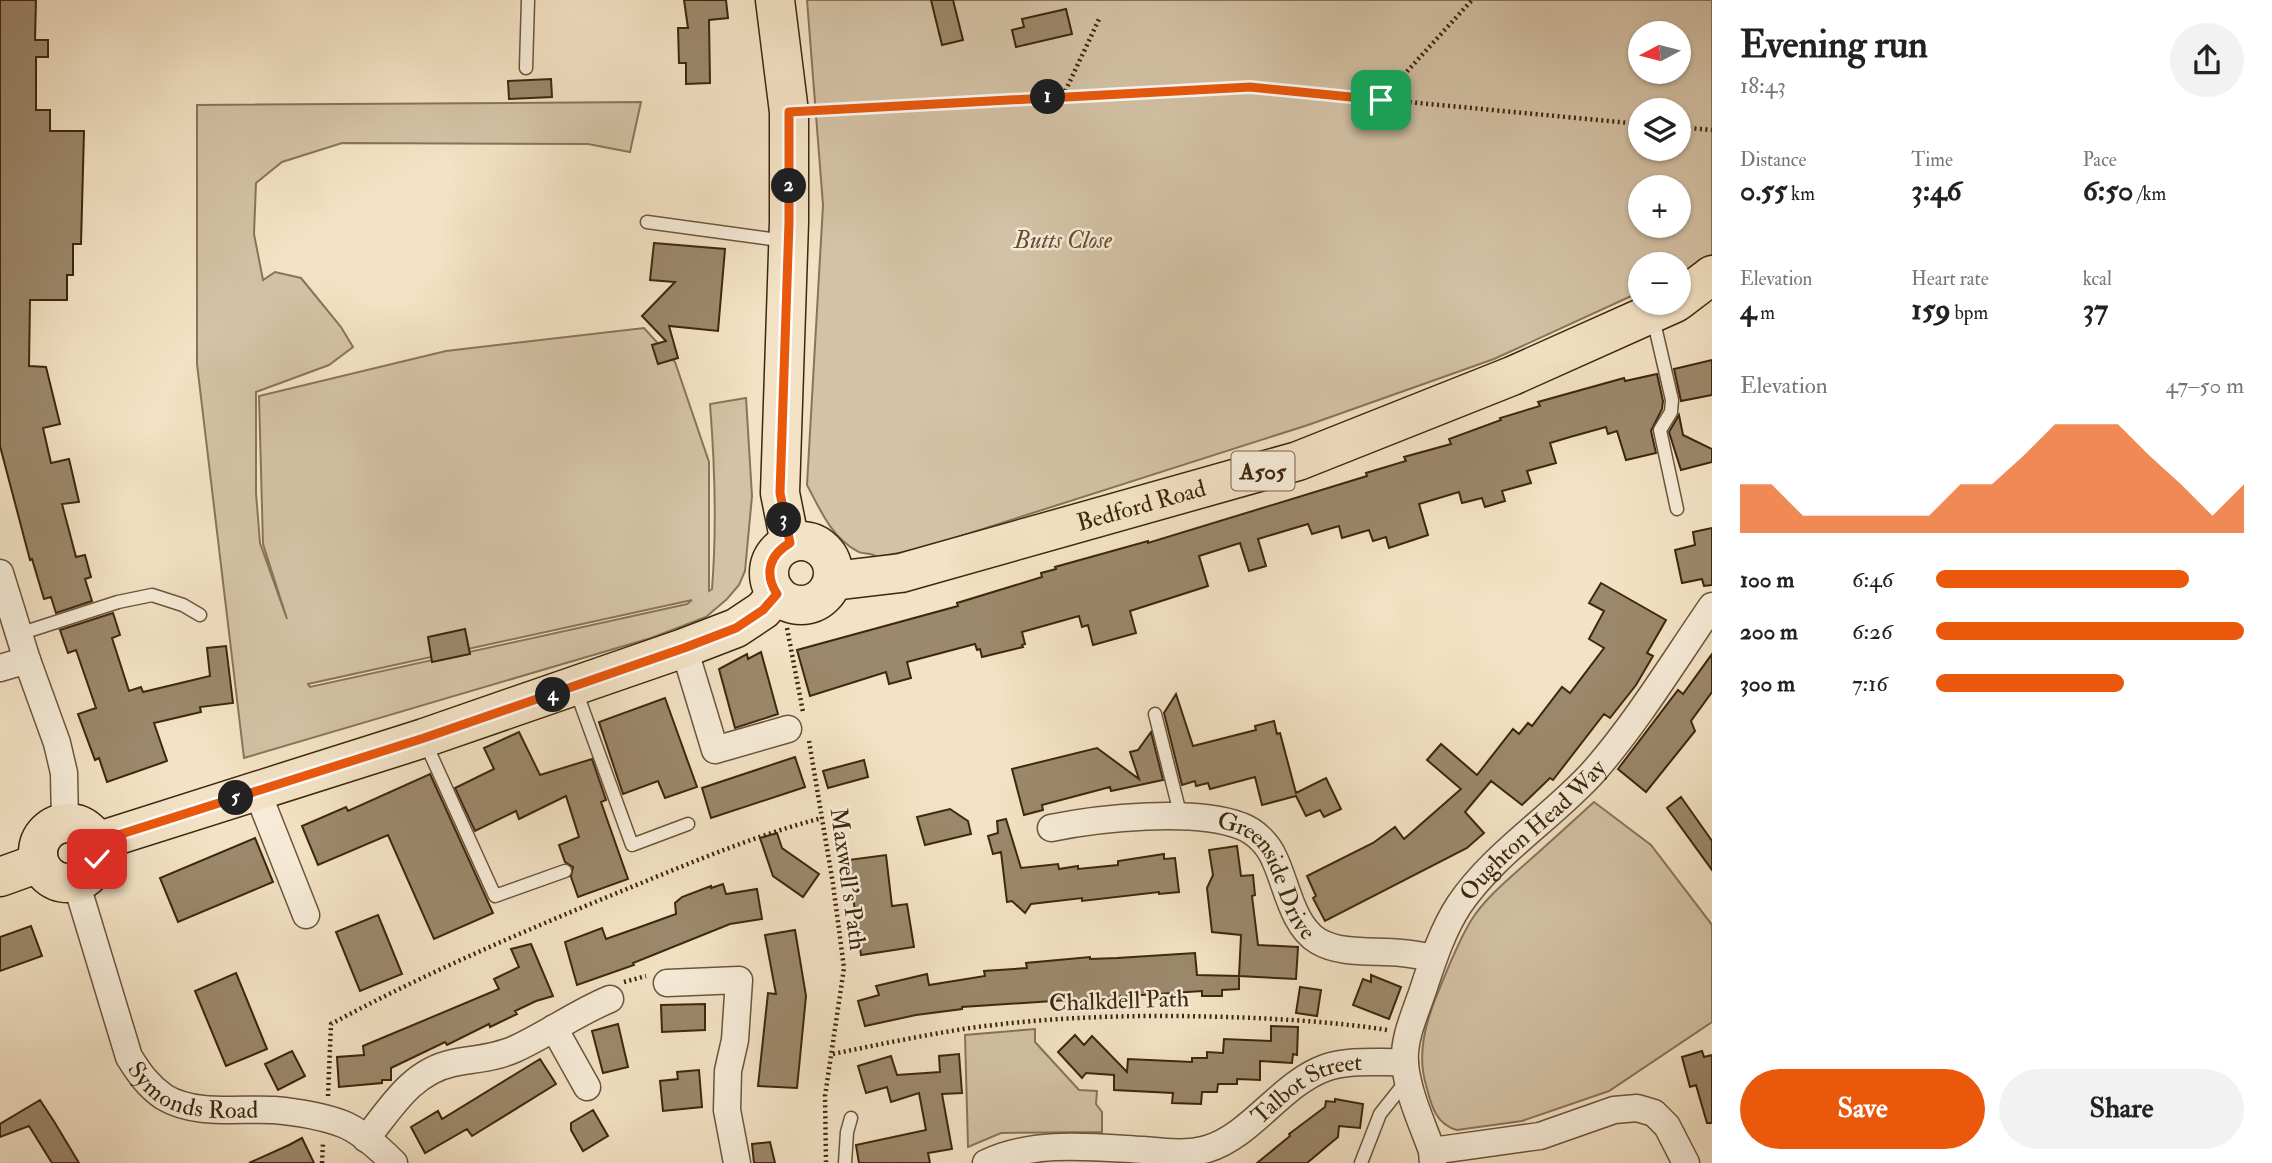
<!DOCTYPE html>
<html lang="en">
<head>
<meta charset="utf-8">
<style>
	body { margin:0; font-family:"IM FELL Double Pica",serif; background:#f2f2f2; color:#222; height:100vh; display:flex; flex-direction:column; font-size:26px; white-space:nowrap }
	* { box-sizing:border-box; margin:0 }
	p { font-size:23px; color:#767676 }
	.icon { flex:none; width:38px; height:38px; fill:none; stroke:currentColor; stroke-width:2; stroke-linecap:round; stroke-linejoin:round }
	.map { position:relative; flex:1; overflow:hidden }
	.drawer { display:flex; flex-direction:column; background:#fff; width:560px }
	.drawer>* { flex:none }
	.needle { width:46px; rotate:263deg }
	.tools { position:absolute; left:1628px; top:21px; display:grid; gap:14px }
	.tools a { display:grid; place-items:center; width:63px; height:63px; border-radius:50%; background:#fff; box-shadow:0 2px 5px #0004; font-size:35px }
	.pin { position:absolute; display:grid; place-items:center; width:60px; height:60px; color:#fff; margin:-30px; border-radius:14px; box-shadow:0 4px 10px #0006 }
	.km { position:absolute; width:35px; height:35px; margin:-18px; border-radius:50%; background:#222; color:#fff; font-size:19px; line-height:35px; text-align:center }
	.round { display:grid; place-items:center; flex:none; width:74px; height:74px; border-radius:37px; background:#f2f2f2 }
	.overview { display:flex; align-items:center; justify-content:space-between; height:119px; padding:0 28px }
	h1 { font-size:38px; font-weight:800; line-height:52px }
	.figures { display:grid; grid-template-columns:repeat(3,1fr); gap:10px; height:119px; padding:7px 28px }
	.figures div { display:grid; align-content:center }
	.figures b { font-size:30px; font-weight:800 }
	.figures small { font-size:19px; font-weight:400 }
	.figures p { font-size:19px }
	.chart { height:196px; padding:14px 28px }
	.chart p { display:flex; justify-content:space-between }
	.chart svg { width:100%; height:126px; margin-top:7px; fill:#ea580c; opacity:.7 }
	.cta { display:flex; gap:14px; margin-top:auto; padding:14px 28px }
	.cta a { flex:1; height:80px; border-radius:42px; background:#ea580c; color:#fff; font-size:28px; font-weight:800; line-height:80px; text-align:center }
	.cta a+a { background:#f2f2f2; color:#222 }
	ul { padding:0 28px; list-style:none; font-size:23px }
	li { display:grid; grid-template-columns:112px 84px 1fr; align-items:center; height:52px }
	li i { height:18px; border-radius:9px; background:#ea580c }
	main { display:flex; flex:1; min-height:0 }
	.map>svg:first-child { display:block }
</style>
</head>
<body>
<main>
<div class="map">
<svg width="1712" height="1163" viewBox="0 0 1712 1163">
	<rect width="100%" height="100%" fill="#f3e2c5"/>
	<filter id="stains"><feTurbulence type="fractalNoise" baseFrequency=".00286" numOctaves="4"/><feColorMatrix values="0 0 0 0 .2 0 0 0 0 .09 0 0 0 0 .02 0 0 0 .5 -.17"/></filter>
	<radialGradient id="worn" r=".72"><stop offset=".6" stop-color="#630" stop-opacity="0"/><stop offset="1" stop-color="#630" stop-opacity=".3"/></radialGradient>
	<!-- green -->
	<path fill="#d4c2a6" stroke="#897459" stroke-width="2" fill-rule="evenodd" d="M807,0H1712V254L1695,267L1678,275V264H1640V292L1494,359L1308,425L920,549L877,557C871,552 863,555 857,551C831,537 820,509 807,485L823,205ZM1640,33H1678V72H1640ZM1640,110H1678V149H1640ZM1640,187H1678V226H1640Z
		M641,102L630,152L588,144L342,143L282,162L256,183L254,234L263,280L275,272L301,278L341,327L353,347L329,365L256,392V493L260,543L287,619L263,544L259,396L446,351L644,328L675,362L709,462V591L712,589C717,526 715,467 710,404L746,398L752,496L745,571L739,585L727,599L706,617L651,638L244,758L197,364V105ZM692,600L687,604L310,687L308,684Z
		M1594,802L1651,845L1712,925V1022L1609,1091L1522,1121L1457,1130C1435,1124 1431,1104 1426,1085C1417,1055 1425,1025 1436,997C1447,971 1457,943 1472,919C1485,899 1505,882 1523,866C1547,845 1571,823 1594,802Z
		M1035,1029V1042L1079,1090L1097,1091L1096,1104L1102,1112V1132L1001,1133L968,1147L965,1035Z"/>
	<!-- building -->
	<path fill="#9c886c" stroke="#3e270c" stroke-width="2" d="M0,0H36L35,40H48V57H36V110H50V131H84L81,244H73V275H67V300H30L29,366L46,367L60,424L43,428L51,463L69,459L79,502L62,504L76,557L85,555L91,577L85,579L92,601L56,613L51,597L44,599L32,559L30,560L0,446Z
		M684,0H726L728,18L709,20L710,83L686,84V63H679L678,28H688Z
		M931,0H953L963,40L942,45Z
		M1066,9L1072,34L1016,47L1012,30L1024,27L1022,19Z
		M551,79L552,97L509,99L508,81Z
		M654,243L725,249L718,331L669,326L678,358L658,364L652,345L666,341L642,316L675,282L650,280Z
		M1712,360V395L1681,401L1674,369Z
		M1657,374L1663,401L1662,409L1651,431L1656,453L1626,460L1617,431L1608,434L1606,427L1570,437L1550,443L1556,463L1527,471L1531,483L1502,491L1505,501L1485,507L1482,498L1462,503L1459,492L1419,504L1428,535L1389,548L1386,537L1373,541L1369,530L1342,538L1339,526L1312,534L1308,524L1258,539L1266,566L1249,571L1240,543L1199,556L1208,586L1130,611L1136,633L1093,645L1088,625L1082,627L1079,616L1022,632L1025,644L1022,645L1023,647L982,657L980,649L977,650L975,644L907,662L911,678L889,684L886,672L810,696L797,650L958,606L957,603L1042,577L1041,573L1056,569L1055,567L1148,541V543L1367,476L1366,473L1406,461L1404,457L1451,444L1449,439L1501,420L1500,418L1540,406L1538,402L1624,378L1625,381Z
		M1679,415L1683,435L1712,449V462L1681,470L1669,432Z
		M1712,528V585L1704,586L1702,579L1682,583L1675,550L1695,545L1693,532Z
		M1601,583L1666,620L1647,653L1653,656L1636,685L1610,718L1604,714L1553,780L1550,778L1522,805L1491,781L1465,812L1484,833L1467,848L1325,921L1313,898L1316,896L1307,876L1373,843L1395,827L1404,839L1461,789L1427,760L1441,744L1477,775L1513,729L1519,734L1528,723L1532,726L1562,687L1570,693L1604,648L1589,639L1604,611L1589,603Z
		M113,613L120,635L112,638L129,691L141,687L143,692L210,676L207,648L226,646L233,703L200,707L201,712L154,723L167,761L107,782L99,758L95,760L78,714L96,708L76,650L68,653L60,630Z
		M465,629L470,654L432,662L428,637Z
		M761,652L778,714L735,728L719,669L747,654L748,659Z
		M1712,654V692L1691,721L1695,731L1646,792L1618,769L1678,690L1683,694Z
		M1176,694L1193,746L1256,730L1255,726L1274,721L1277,734L1280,733L1296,793L1326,778L1341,809L1324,817L1320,810L1306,816L1296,796L1262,805L1255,777L1210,789L1208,783L1196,786L1195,781L1182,785L1164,713Z
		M665,698L697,787L665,798L658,781L623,794L599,722Z
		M519,732L540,775L592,759L606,800L601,802L628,879L578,897L571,877L573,867L565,862L559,845L579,837L566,796L519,819L516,811L475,831L455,788L494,769L484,748Z
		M1151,732L1163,780L1111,791L1110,787L1042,805L1043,810L1024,815L1012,769L1097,748L1139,779L1130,752L1138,750Z
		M795,757L805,787L711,818L702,788Z
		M864,760L868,777L828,788L823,771Z
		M430,774L493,913L434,939L388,835L318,865L302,826L346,807L348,811Z
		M1681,797L1712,841V870L1667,808Z
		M950,809L968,821L971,834L925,845L917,817Z
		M1006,819L1021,868L1058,864L1059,869L1078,866V869L1118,865V861L1164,854V859L1175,858L1179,892L1159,894V892L1082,901V898L1031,904L1025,913L1012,901L1007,902L1001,852L993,854L988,836L998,833L997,821Z
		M777,833L782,848L819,874L803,897L773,876L760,838Z
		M255,838L273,882L178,922L160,878Z
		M1237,846L1241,876L1253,875L1255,895L1252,896L1258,945L1298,947L1296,979L1239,976L1241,935L1212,932L1207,888L1213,875L1209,850Z
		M886,855L892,906L907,904L914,947L861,955L848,860Z
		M723,884L726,894L757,889L762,919L730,924L633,963L634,965L577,985L565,942L602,928L606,939L640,927L676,914L675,903L682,897L711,886V888Z
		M378,915L402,974L360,991L336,932Z
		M31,926L42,956L0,971V937Z
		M795,930L806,996L797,1088L758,1086L768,993L776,994L765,935Z
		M531,944L553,996L536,1001L515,1011L517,1014L490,1027L489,1024L447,1045L445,1042L391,1068V1080H382V1083L339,1087L337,1057L364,1055L363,1046L499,989L494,979L519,967L511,949Z
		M1195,953L1197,975L1239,976V989L1222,990V996H1202V991L962,1007V1009L916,1015L865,1026L858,1001L879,995L876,986L927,974L929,985L985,976L984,971L1027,968L1026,963L1090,957V959L1117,958Z
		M236,973L267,1049L226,1066L195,991Z
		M1371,975L1401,987L1389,1019L1353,1005L1363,979L1371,982Z
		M1300,987L1321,990L1317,1016L1296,1013Z
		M705,1004V1030L662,1032L661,1005Z
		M618,1024L628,1067L603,1073L592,1031Z
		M1271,1026L1298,1027L1297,1055L1293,1054L1292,1063L1260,1061V1080L1237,1079V1084H1218L1217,1092H1202L1201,1104L1172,1103L1173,1093L1114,1090V1075L1086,1073L1082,1078L1058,1052L1075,1035L1084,1045L1092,1036L1127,1072L1128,1059L1192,1062V1058H1207V1052L1223,1053L1224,1039L1271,1041Z
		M292,1051L305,1076L278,1090L265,1064Z
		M1702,1051L1704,1057L1712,1055V1123H1707L1696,1085L1690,1087L1682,1057Z
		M959,1054L962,1093L942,1094L952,1149L928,1153L930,1163H859L856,1145L926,1130L919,1093L891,1102L887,1087L866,1093L858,1066L891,1056L897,1075L940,1072L939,1056Z
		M540,1059L556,1084L472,1136L467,1129L425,1153L411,1127L438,1111L442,1119Z
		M699,1070L702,1107L663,1111L660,1081L678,1079L677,1072Z
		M1335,1099L1363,1104L1360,1128L1339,1126L1338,1137L1307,1163H1257L1290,1136L1289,1134L1325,1107L1326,1101L1335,1102Z
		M40,1100L55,1123L79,1163H52L29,1126L0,1137V1124Z
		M593,1110L608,1136L583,1151L571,1130V1123Z
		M302,1138L314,1163H249L289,1145Z
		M770,1142L775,1163H754L752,1144Z"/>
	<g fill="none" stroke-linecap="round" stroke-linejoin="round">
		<!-- lane casing -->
		<g stroke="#6b563a" stroke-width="15">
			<path id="lane" d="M526,68L528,0
				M647,222L786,241
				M1653,318L1672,400L1671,412L1660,430L1677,509
				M19,634L118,602L152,595L183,605L200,615
				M575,688L632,845L688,824
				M1155,714L1181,817
				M425,742L495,896L565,871
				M845,1163L847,1132L851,1118
				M1361,1163L1380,1114L1407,1080"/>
		</g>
		<!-- street casing -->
		<g stroke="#6b563a" stroke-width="29">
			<g id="street">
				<path d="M0,573L27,660L57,743L64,773L65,823"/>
				<path d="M684,648L715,750L788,729"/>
				<path d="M0,668L27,660"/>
				<path d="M257,791L306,915"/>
				<path id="s1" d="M1051,828C1100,818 1194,808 1241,826C1255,831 1268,844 1274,858C1287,885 1292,925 1318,941C1341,955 1376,950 1402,953C1413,954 1423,956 1433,958"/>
				<path id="s2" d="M76,882L129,1057C139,1073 148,1086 164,1097C195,1116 240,1108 274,1110C296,1112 322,1116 343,1124C361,1131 380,1149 394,1163"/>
				<path d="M667,983L739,980L735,1040L728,1071L727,1110L737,1163"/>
				<path d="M554,1028L587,1087"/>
				<path d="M366,1139C391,1108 411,1072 453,1063C474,1059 495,1058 515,1049C548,1034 576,1013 610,999"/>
				<path d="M1432,1151L1540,1136L1614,1110L1637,1108L1654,1113L1667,1126L1686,1163"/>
				<path id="s3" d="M986,1163C1034,1140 1091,1147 1143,1150C1164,1152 1187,1155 1207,1149C1251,1136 1281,1084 1325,1068C1349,1059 1380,1063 1405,1062"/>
				<path id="s4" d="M1433,1163L1432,1151C1422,1123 1408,1094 1405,1064C1403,1040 1414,1016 1422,993C1432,963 1442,931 1459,905C1495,852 1553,817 1595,770C1639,719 1674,661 1712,606"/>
			</g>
		</g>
		<!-- primary casing -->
		<g stroke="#3e270c" stroke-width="41">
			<g id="primary">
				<path d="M775,0L789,112V222L780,493L790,543"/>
				<path d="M1678,301L1712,275"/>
				<circle cx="801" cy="573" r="32"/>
				<path id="s5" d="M833,581L901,573L1298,461L1512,376L1675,303"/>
				<circle cx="68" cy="853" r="30"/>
				<path d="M96,842L424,738L684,648L736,628L763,610L777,594"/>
				<path d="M0,877L39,863"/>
			</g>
		</g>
		<!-- path -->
		<path stroke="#3e270c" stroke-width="4.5" stroke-dasharray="2 3.5" stroke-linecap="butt" d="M1063,96L1100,17
			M1381,100L1472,0
			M817,110L1250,87L1640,124
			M1678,127L1712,130
			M787,628L803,712
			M809,741L833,884L844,968L825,1096L826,1162
			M624,982L646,976
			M833,1054C876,1045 920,1036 963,1029C1059,1015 1158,1014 1255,1018C1298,1020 1343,1023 1387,1030
			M328,1096L331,1024C422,975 517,934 612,895C681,867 749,837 822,818
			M322,1163L323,1143"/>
		<!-- lane -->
		<use href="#lane" stroke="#f7ecd9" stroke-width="12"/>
		<!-- street -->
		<use href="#street" stroke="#f7ecd9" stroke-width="26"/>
		<!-- primary -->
		<use href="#primary" stroke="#f3e2c5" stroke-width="38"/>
	</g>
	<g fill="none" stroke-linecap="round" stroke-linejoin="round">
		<!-- route casing -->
		<g stroke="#fff" stroke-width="14">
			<path id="route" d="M97,859L96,842L424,738L684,648L736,628L763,610L777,594C764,574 769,555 790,543L780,493L789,222V112L1250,87L1381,100"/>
		</g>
		<!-- route -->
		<use href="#route" stroke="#ea580c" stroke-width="9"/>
	</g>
	<g text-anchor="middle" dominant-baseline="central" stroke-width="5" stroke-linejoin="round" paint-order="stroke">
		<!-- shield labels -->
		<rect fill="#f7ecd9" stroke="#76624a" stroke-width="2" x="1231.5" y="451.5" width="63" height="39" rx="5"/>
		<g font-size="23" font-weight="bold" fill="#3e270c">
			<text x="1263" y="471">A505</text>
		</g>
		<!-- park labels -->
		<g font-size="24" font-style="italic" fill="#644e32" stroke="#f7ecd9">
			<text x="1063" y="240">Butts Close</text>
		</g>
		<!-- street labels -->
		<g font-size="24" fill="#3e270c" stroke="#f7ecd9">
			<text stroke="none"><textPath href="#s5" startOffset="318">Bedford Road</textPath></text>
			<text stroke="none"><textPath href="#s4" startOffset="378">Oughton Head Way</textPath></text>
			<text transform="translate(848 879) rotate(82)">Maxwell's Path</text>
			<text stroke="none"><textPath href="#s1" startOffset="247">Greenside Drive</textPath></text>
			<text transform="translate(1119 1001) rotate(-2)">Chalkdell Path</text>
			<text stroke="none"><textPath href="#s2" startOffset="262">Symonds Road</textPath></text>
			<text stroke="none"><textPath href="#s3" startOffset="343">Talbot Street</textPath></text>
		</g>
	</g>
	<rect width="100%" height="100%" filter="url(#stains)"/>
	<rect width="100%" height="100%" fill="url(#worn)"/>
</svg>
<div class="tools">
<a><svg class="needle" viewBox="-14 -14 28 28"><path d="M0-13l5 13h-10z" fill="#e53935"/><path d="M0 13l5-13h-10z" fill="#767676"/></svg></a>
<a><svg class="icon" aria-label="layers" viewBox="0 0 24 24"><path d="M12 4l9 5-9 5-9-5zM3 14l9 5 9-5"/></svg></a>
<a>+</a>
<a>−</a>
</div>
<div class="pin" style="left:1381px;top:100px;background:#1e9e55"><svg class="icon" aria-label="arrive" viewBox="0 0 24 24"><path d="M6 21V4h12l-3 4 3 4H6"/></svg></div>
<div class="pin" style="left:97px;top:859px;background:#d93025"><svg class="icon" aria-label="check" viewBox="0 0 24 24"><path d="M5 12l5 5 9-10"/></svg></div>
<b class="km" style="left:1048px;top:97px">1</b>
<b class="km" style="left:789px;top:186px">2</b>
<b class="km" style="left:784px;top:520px">3</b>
<b class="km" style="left:553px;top:695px">4</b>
<b class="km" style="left:236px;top:798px">5</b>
</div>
<section class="drawer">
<div class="overview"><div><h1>Evening run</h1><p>18:43</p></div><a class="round"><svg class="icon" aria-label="share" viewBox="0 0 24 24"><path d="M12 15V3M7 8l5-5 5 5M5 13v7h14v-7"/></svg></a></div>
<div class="figures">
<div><p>Distance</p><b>0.55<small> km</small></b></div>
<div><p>Time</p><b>3:46</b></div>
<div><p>Pace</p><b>6:50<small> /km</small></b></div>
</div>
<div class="figures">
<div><p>Elevation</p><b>4<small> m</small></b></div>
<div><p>Heart rate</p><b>159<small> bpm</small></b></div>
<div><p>kcal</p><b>37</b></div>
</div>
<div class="chart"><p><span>Elevation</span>47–50 m</p>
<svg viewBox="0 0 160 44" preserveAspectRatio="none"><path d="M0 44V27L10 27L20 38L30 38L40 38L50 38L60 38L70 27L80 27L90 17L100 6L110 6L120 6L130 17L140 27L150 38L160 27V44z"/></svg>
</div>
<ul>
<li><b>100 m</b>6:46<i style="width:82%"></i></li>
<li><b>200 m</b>6:26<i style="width:100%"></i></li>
<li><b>300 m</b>7:16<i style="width:61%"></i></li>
</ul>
<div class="cta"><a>Save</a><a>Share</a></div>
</section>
</main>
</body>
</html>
